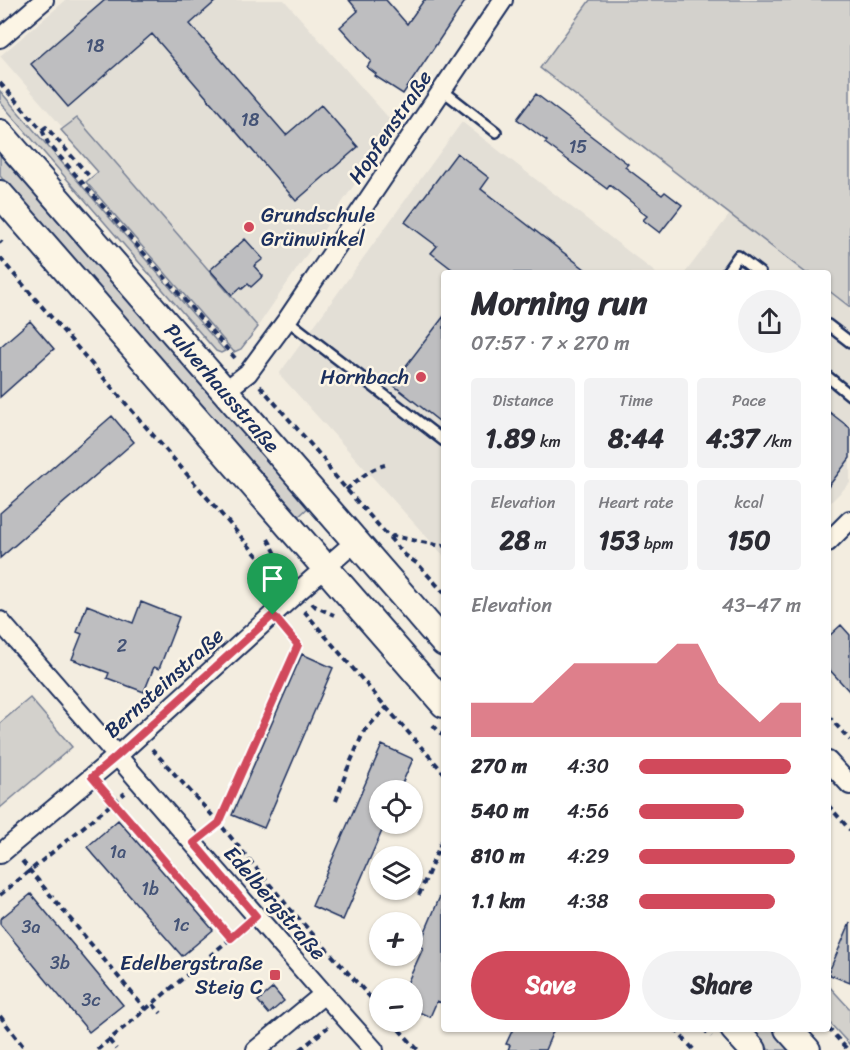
<!DOCTYPE html>
<html lang="en">
<head>
<meta charset="utf-8">
<style>
	body { margin:0; font-family:Sriracha,sans-serif; background:#f2f2f3; color:#2b2b33; height:100vh; display:flex; flex-direction:column; font-size:22px; white-space:nowrap }
	* { box-sizing:border-box; margin:0 }
	p { font-size:20px; color:#7c7c81 }
	.icon { flex:none; width:33px; height:33px; fill:none; stroke:currentColor; stroke-width:2; stroke-linecap:round; stroke-linejoin:round }
	.map { position:relative; flex:1; overflow:hidden }
	.sheet { position:absolute; left:441px; top:270px; width:390px; height:762px; display:flex; flex-direction:column; background:#fff; border-radius:6px; box-shadow:0 2px 4px #0004 }
	.sheet>* { flex:none }
	.buttons { position:absolute; left:369px; top:780px; display:grid; gap:12px }
	.buttons a { display:grid; place-items:center; width:54px; height:54px; border-radius:50%; background:#fff; box-shadow:0 2px 4px #0004; font-size:30px }
	.pin { position:absolute; display:grid; place-items:center; width:51px; height:51px; color:#fff; margin:-62px -26px; border-radius:50% 50% 50% 0; rotate:-45deg; box-shadow:0 0 6px #0007 }
	.pin .icon { rotate:45deg }
	.round { display:grid; place-items:center; flex:none; width:63px; height:63px; border-radius:32px; background:#f2f2f3 }
	.headline { display:flex; align-items:center; justify-content:space-between; height:102px; padding:0 30px }
	h1 { font-size:33px; font-weight:700; line-height:45px }
	.metrics { display:grid; grid-template-columns:repeat(3,1fr); gap:9px; height:102px; padding:6px 30px }
	.metrics div { display:grid; align-content:center; border-radius:6px; background:#f2f2f3; text-align:center }
	.metrics b { font-size:26px; font-weight:700 }
	.metrics small { font-size:16px; font-weight:400 }
	.metrics p { font-size:16px }
	.chart { height:168px; padding:12px 30px }
	.chart p { display:flex; justify-content:space-between }
	.chart svg { width:100%; height:108px; margin-top:6px; fill:#d1495b; opacity:.7 }
	.button { display:flex; gap:12px; margin-top:auto; padding:12px 30px }
	.button a { flex:1; height:69px; border-radius:36px; background:#d1495b; color:#fff; font-size:24px; font-weight:700; line-height:69px; text-align:center }
	.button a+a { background:#f2f2f3; color:#2b2b33 }
	ul { padding:0 30px; list-style:none; font-size:20px }
	li { display:grid; grid-template-columns:96px 72px 1fr; align-items:center; height:45px }
	li i { height:15px; border-radius:8px; background:#d1495b }
	.map>svg:first-child { display:block }
</style>
</head>
<body>
<div class="map">
<svg width="850" height="1050" viewBox="0 0 850 1050">
	<rect width="100%" height="100%" fill="#f3ede0"/>
	<filter id="ink" filterUnits="userSpaceOnUse"><feTurbulence type="fractalNoise" baseFrequency=".0167" numOctaves="2"/><feDisplacementMap in="SourceGraphic" scale="12" xChannelSelector="R" yChannelSelector="G"/><feConvolveMatrix kernelMatrix="1 2 1 2 8 2 1 2 1" color-interpolation-filters="sRGB"/></filter>
	<g filter="url(#ink)">
		<!-- built -->
		<path fill="#e3dfd6" d="M66,0H284L395,125L258,326L77,117L63,128L0,56Z
			M462,122L656,273H444V556L279,374Z
			M730,214L806,273H685Z
			M828,290L850,307V483L828,505Z"/>
		<!-- green -->
		<path fill="#d3d1cc" stroke="#778095" stroke-width="1.5" d="M590,0H850V307L828,290V273H806L540,68Z
			M0,91L225,351L221,353L216,351L0,102Z
			M77,118L258,327L241,349L234,352L86,182L98,172L61,130Z
			M0,155L310,506L297,518L0,176Z
			M30,698L72,747L0,808V723Z
			M828,985L850,1009V1045L828,1021Z
			M750,1029H772L791,1050H769Z"/>
		<!-- building -->
		<path fill="#bebec0" stroke="#1b2f5e" stroke-width="1.5" d="M105,0H217L190,24L286,135L321,105L358,147L296,201L152,34L68,107L31,64Z
			M349,0H386L407,24L424,0H466L403,94L375,76L376,74L367,67L371,61L340,27L358,11Z
			M536,94L628,164L625,167L662,195L665,192L682,205L660,233L643,220L647,216L639,210L640,209L610,185L607,189L545,143L547,141L517,119Z
			M457,153L489,178L481,189L590,273H457L431,253L437,246L405,222Z
			M245,239L263,259L254,266L263,276L251,287L248,284L242,289L241,287L232,295L210,270Z
			M444,316V425L392,384Z
			M30,321L54,349L0,397V347Z
			M828,411L850,428V458L828,487Z
			M112,416L134,442L0,558V513Z
			M141,602L179,617L159,669L154,667L144,692L107,678L109,673L72,659L82,634L77,632L87,605L133,623Z
			M841,625L850,635V692L828,668V637Z
			M302,654L333,668L264,828L232,815Z
			M382,745L413,759L399,790H380V824H385L343,920L312,906Z
			M118,820L213,930L182,956L87,847Z
			M444,887V1004L437,1001L430,1017L412,1009V988H405L423,948L419,946Z
			M31,894L123,1005L89,1032L0,924V919Z
			M850,923V983L828,974Z
			M273,988L284,1001L269,1014L258,1001Z
			M513,1029H554L545,1050H508L510,1045L506,1044Z"/>
		<g fill="none" stroke-linecap="round" stroke-linejoin="round">
			<!-- service casing -->
			<g stroke="#1b2f5e" stroke-width="14">
				<path id="service" d="M442,90L496,132
					M726,273L738,256L760,273
					M287,320L444,441
					M828,325L850,342
					M828,377L850,395"/>
			</g>
			<!-- minor casing -->
			<g stroke="#1b2f5e" stroke-width="22">
				<path id="minor" d="M0,38L44,0
					M225,391L248,373L287,320L503,0
					M828,542L850,520
					M0,621L324,994L374,1050
					M828,761L850,785
					M0,854L117,756L293,596L356,541
					M256,1050L324,994"/>
			</g>
			<!-- secondary casing -->
			<g stroke="#1b2f5e" stroke-width="30">
				<path id="secondary" d="M0,133L444,643
					M0,194L444,704
					M734,1029L753,1050
					M788,1029L807,1050"/>
			</g>
			<!-- path -->
			<path stroke="#1b2f5e" stroke-width="4" stroke-dasharray="6 4.5" stroke-linecap="butt" d="M0,83L42,130L48,143L235,358
				M42,130L46,127L90,177
				M0,241L2,243
				M0,258L280,582
				M260,386L326,462L330,470L347,490L405,555L418,564L444,593
				M346,490C358,480 369,469 385,465
				M391,538L393,536L441,546L444,545
				M268,539C276,552 280,566 290,577
				M264,564L278,552
				M312,603L316,607L334,615
				M304,611L378,698L444,773
				M828,716L850,740
				M433,725L444,737
				M152,749L219,823L290,909L380,1008
				M104,791L231,938
				M336,801L347,770L364,731L387,707
				M828,805L850,830
				M828,820L830,815L834,812
				M208,832L219,823L298,645L285,629
				M22,861L146,1010
				M0,895L125,793
				M419,895L444,836
				M153,1004L161,1013
				M0,1016L26,1050
				M392,1022L418,1050
				M828,1028L848,1050
				M675,1029L694,1050
				M704,1029L711,1037
				M109,1040L116,1049
				M97,1050L242,929
				M300,1050L328,1027"/>
			<!-- service -->
			<use href="#service" stroke="#fcf5e5" stroke-width="9"/>
			<!-- minor -->
			<use href="#minor" stroke="#fcf5e5" stroke-width="18"/>
			<!-- secondary -->
			<use href="#secondary" stroke="#fcf5e5" stroke-width="26"/>
		</g>
	</g>
	<g fill="none" stroke-linecap="round" stroke-linejoin="round" filter="url(#ink)">
		<!-- route casing -->
		<g stroke="#fff" stroke-width="12">
			<path id="route" d="M273,615L298,645L219,823L194,843L256,916L231,938L92,777L117,756Z"/>
		</g>
		<!-- route -->
		<use href="#route" stroke="#d1495b" stroke-width="8"/>
	</g>
	<!-- markers -->
	<g fill="#d1495b" stroke="#fcf5e5" stroke-width="2">
		<circle cx="249" cy="227" r="6"/>
		<circle cx="421" cy="377" r="6"/>
		<rect x="269" y="969" width="12" height="12" rx="3"/>
	</g>
	<g text-anchor="middle" dominant-baseline="central" stroke-width="5" stroke-linejoin="round" paint-order="stroke">
		<!-- number labels -->
		<g font-size="18" fill="#445376">
			<text x="95" y="46">18</text>
			<text x="250" y="120">18</text>
			<text x="578" y="147">15</text>
			<text x="122" y="646">2</text>
			<text x="118" y="852">1a</text>
			<text x="150" y="889">1b</text>
			<text x="181" y="925">1c</text>
			<text x="31" y="927">3a</text>
			<text x="60" y="963">3b</text>
			<text x="91" y="1000">3c</text>
		</g>
		<!-- street labels -->
		<g font-size="21" fill="#1b2f5e" stroke="#fcf5e5">
			<text transform="translate(390 127) rotate(-56)">Hopfenstraße</text>
			<text transform="translate(222 388) rotate(49)">Pulverhausstraße</text>
			<text transform="translate(164 683) rotate(-42)">Bernsteinstraße</text>
			<text transform="translate(275 903) rotate(49)">Edelbergstraße</text>
		</g>
		<!-- poi labels -->
		<g font-size="21" fill="#1b2f5e" stroke="#fcf5e5" text-anchor="end">
			<text x="261" y="215" text-anchor="start">Grundschule<tspan x="261" dy="24">Grünwinkel</tspan></text>
			<text x="409" y="377">Hornbach</text>
			<text x="263" y="963">Edelbergstraße<tspan x="263" dy="24">Steig C</tspan></text>
		</g>
	</g>
</svg>
<div class="buttons">
<a><svg class="icon" aria-label="locate" viewBox="0 0 24 24"><circle cx="12" cy="12" r="6"/><path d="M12 2v4M12 18v4M2 12h4M18 12h4"/></svg></a>
<a><svg class="icon" aria-label="layers" viewBox="0 0 24 24"><path d="M12 4l9 5-9 5-9-5zM3 14l9 5 9-5"/></svg></a>
<a>+</a>
<a>−</a>
</div>
<div class="pin" style="left:273px;top:615px;background:#1e9e55"><svg class="icon" aria-label="arrive" viewBox="0 0 24 24"><path d="M6 21V4h12l-3 4 3 4H6"/></svg></div>
<section class="sheet">
<div class="headline"><div><h1>Morning run</h1><p>07:57 · 7 × 270 m</p></div><a class="round"><svg class="icon" aria-label="share" viewBox="0 0 24 24"><path d="M12 15V3M7 8l5-5 5 5M5 13v7h14v-7"/></svg></a></div>
<div class="metrics">
<div><p>Distance</p><b>1.89<small> km</small></b></div>
<div><p>Time</p><b>8:44</b></div>
<div><p>Pace</p><b>4:37<small> /km</small></b></div>
</div>
<div class="metrics">
<div><p>Elevation</p><b>28<small> m</small></b></div>
<div><p>Heart rate</p><b>153<small> bpm</small></b></div>
<div><p>kcal</p><b>150</b></div>
</div>
<div class="chart"><p><span>Elevation</span>43–47 m</p>
<svg viewBox="0 0 160 44" preserveAspectRatio="none"><path d="M0 44V30L10 30L20 30L30 30L40 22L50 14L60 14L70 14L80 14L90 14L100 6L110 6L120 22L130 30L140 38L150 30L160 30V44z"/></svg>
</div>
<ul>
<li><b>270 m</b>4:30<i style="width:94%"></i></li>
<li><b>540 m</b>4:56<i style="width:65%"></i></li>
<li><b>810 m</b>4:29<i style="width:96%"></i></li>
<li><b>1.1 km</b>4:38<i style="width:84%"></i></li>
</ul>
<div class="button"><a>Save</a><a>Share</a></div>
</section>
</div>
</body>
</html>
